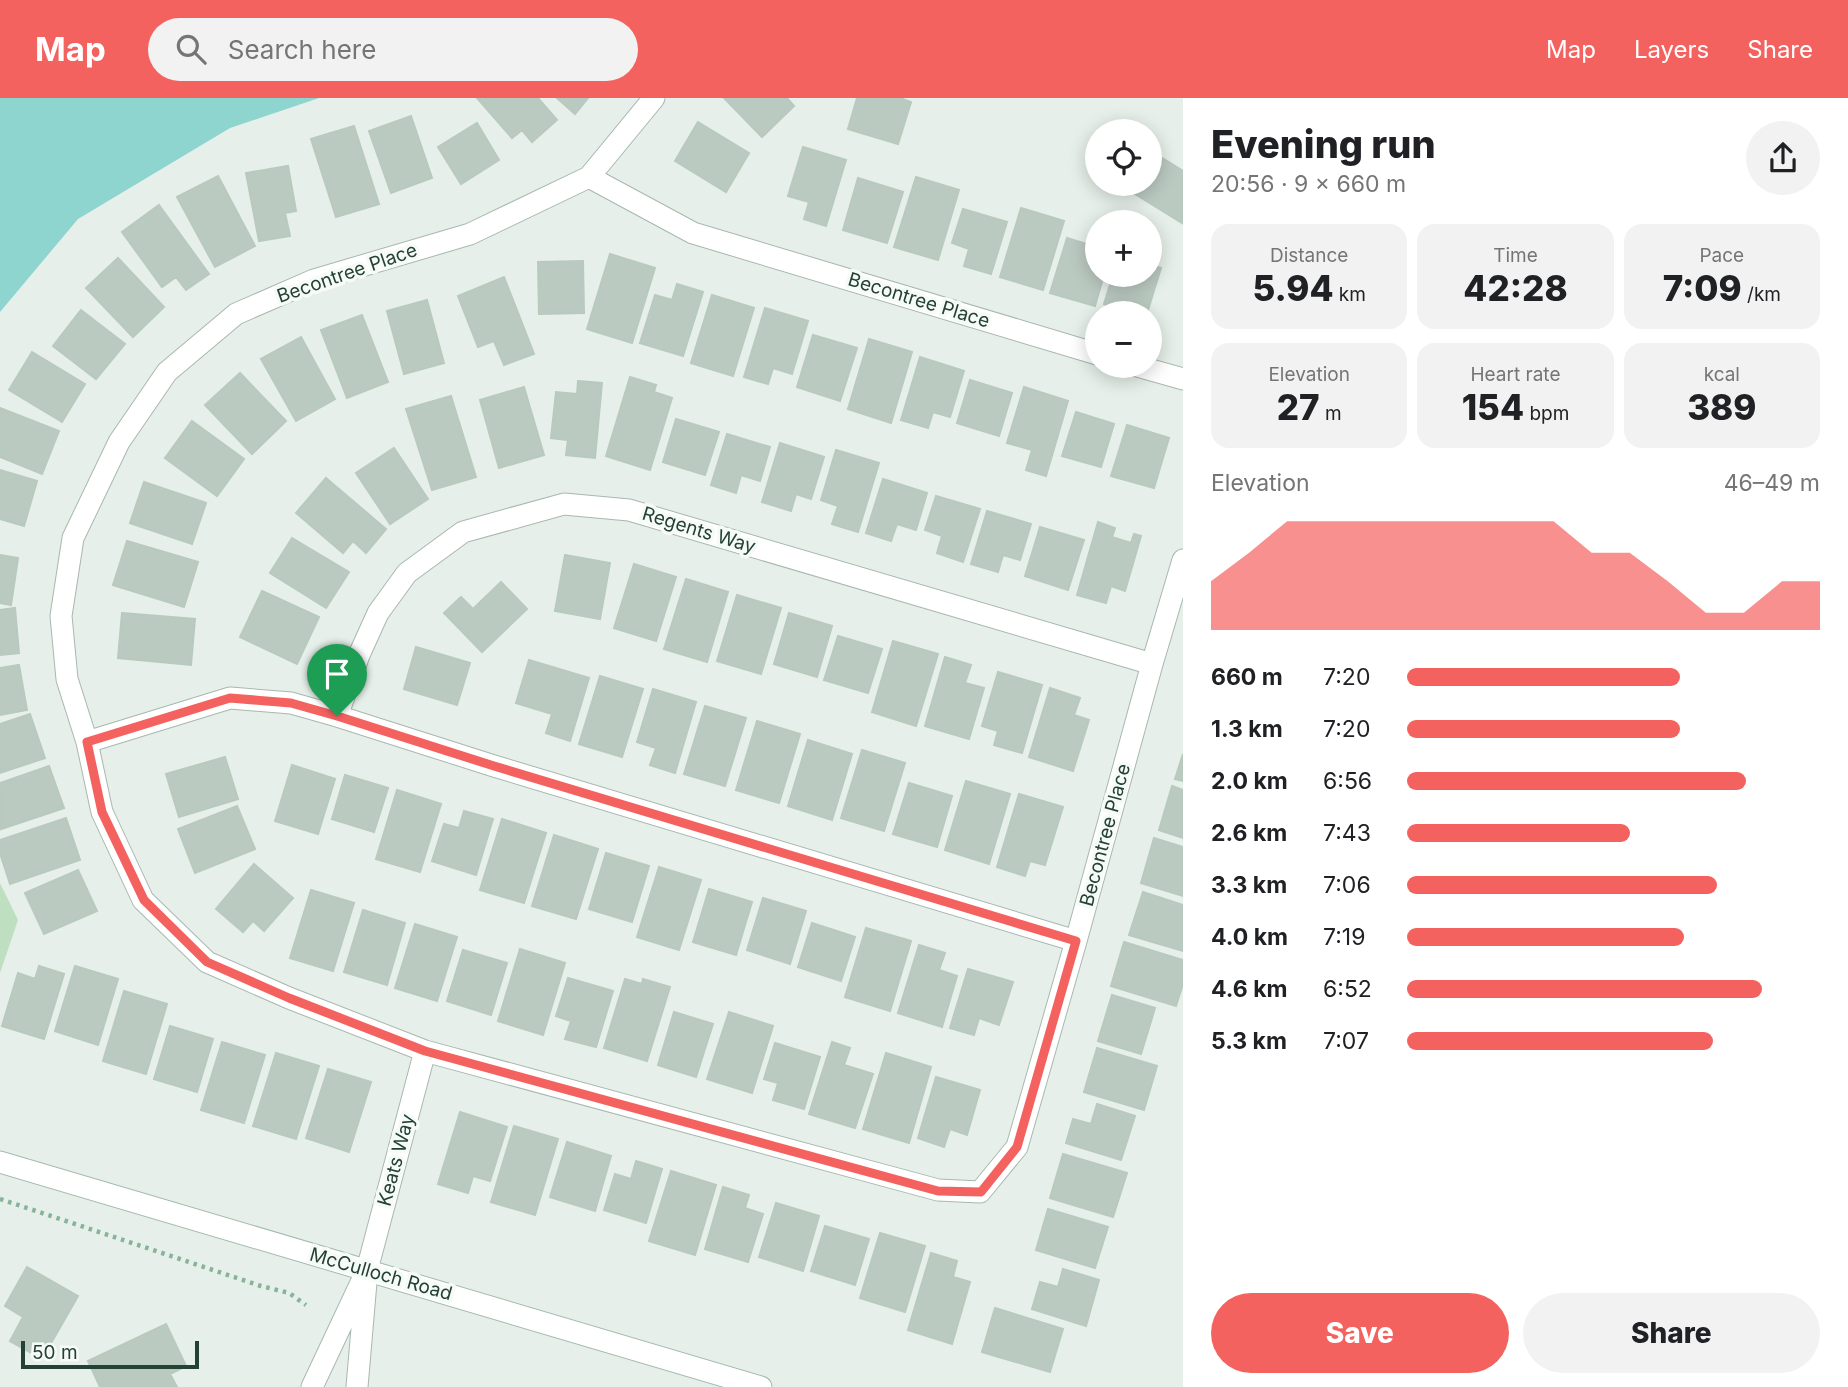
<!DOCTYPE html>
<html lang="en">
<head>
<meta charset="utf-8">
<style>
	body { margin:0; font-family:Inter,sans-serif; background:#f2f2f2; color:#202124; height:100vh; display:flex; flex-direction:column; font-size:26px; white-space:nowrap }
	* { box-sizing:border-box; margin:0 }
	p { font-size:23px; color:#757577 }
	.icon { flex:none; width:38px; height:38px; fill:none; stroke:currentColor; stroke-width:2; stroke-linecap:round; stroke-linejoin:round }
	.map { position:relative; flex:1; overflow:hidden }
	.panel { display:flex; flex-direction:column; background:#fff; width:665px }
	.panel>* { flex:none }
	.buttons { position:absolute; left:1085px; top:21px; display:grid; gap:14px }
	.buttons a { display:grid; place-items:center; width:77px; height:77px; border-radius:50%; background:#fff; box-shadow:0 4px 18px #0003; font-size:35px }
	.scale { position:absolute; left:21px; bottom:18px; width:178px; box-sizing:border-box; padding-left:7px; border:4px solid #244233; border-top:0; font-size:19px; line-height:24px; white-space:nowrap; color:#244233; -webkit-text-stroke:5px #f7fbf8; paint-order:stroke }
	.pin { position:absolute; display:grid; place-items:center; width:60px; height:60px; color:#fff; margin:-72px -30px; border-radius:50% 50% 50% 0; rotate:-45deg; box-shadow:0 0 7px #0007 }
	.pin .icon { rotate:45deg }
	.round { display:grid; place-items:center; flex:none; width:74px; height:74px; border-radius:37px; background:#f2f2f2 }
	.headline { display:flex; align-items:center; justify-content:space-between; height:119px; padding:0 28px }
	h1 { font-size:38px; font-weight:800; line-height:52px }
	.figures { display:grid; grid-template-columns:repeat(3,1fr); gap:10px; height:119px; padding:7px 28px }
	.figures div { display:grid; align-content:center; border-radius:18px; background:#f2f2f2; text-align:center }
	.figures b { font-size:35px; font-weight:800 }
	.figures small { font-size:19px; font-weight:400 }
	.figures p { font-size:19px }
	.chart { height:196px; padding:14px 28px }
	.chart p { display:flex; justify-content:space-between }
	.chart svg { width:100%; height:126px; margin-top:7px; fill:#f4625f; opacity:.7 }
	.button { display:flex; gap:14px; margin-top:auto; padding:14px 28px }
	.button a { flex:1; height:80px; border-radius:42px; background:#f4625f; color:#fff; font-size:28px; font-weight:800; line-height:80px; text-align:center }
	.button a+a { background:#f2f2f2; color:#202124 }
	ul { padding:0 28px; list-style:none; font-size:23px }
	li { display:grid; grid-template-columns:112px 84px 1fr; align-items:center; height:52px }
	li i { height:18px; border-radius:9px; background:#f4625f }
	header { display:flex; align-items:center; gap:42px; box-sizing:border-box; height:98px; padding:0 35px; background:#f4625f; color:#fff }
	header strong { font-size:33px }
	nav { display:flex; gap:38px; margin-inline-start:auto; font-size:24px }
	.search { width:490px; height:63px; background:#f2f2f2; display:flex; align-items:center; gap:18px; box-sizing:border-box; padding:0 24px; border-radius:38px; color:#757577; font-size:26px }
	main { display:flex; flex:1; min-height:0 }
	.map>svg:first-child { display:block }
</style>
</head>
<body>
<header>
<strong>Map</strong>
<div class="search"><svg class="icon" aria-label="search" viewBox="0 0 24 24"><circle cx="10" cy="10" r="6"/><path d="M15 15l6 6"/></svg>Search here</div>
<nav><a>Map</a><a>Layers</a><a>Share</a></nav>
</header>
<main>
<div class="map">
<svg width="1183" height="1289" viewBox="0 0 1183 1289">
	<rect width="100%" height="100%" fill="#e6efe9"/>
	<!-- green -->
	<path fill="#bfe0c0" d="M0,785L18,822L0,875Z"/>
	<!-- water -->
	<path fill="#8ed4cf" d="M0,0H319L230,30L78,121L0,214Z"/>
	<!-- building -->
	<path fill="#bbcac1" stroke="#b8c9be" stroke-width="2" d="M477,0H538L557,22L532,44L522,32L512,40Z
		M557,0H588L575,16Z
		M724,0H787L794,8L762,39Z
		M857,0H900L911,4L898,46L848,31Z
		M411,18L432,80L391,95L369,33Z
		M698,24L749,55L726,94L675,63Z
		M477,25L499,62L461,86L438,49Z
		M354,28L379,106L336,119L311,41Z
		M803,49L846,62L826,128L804,121L809,104L788,98Z
		M1159,58L1183,73L1182,125L1135,96L1142,86H1150V73Z
		M288,68L296,113L285,115L290,138L259,143L246,75Z
		M218,78L255,148L215,169L177,99Z
		M916,79L959,92L938,162L894,149Z
		M858,80L903,94L887,145L843,132Z
		M159,107L209,176L186,192L176,179L162,189L122,134Z
		M1021,110L1064,123L1043,192L1000,179Z
		M963,111L1007,124L991,176L964,168L969,151L952,145Z
		M1097,135V177H1104L1095,208L1050,195L1067,140L1093,148Z
		M610,156L655,170L632,245L587,231Z
		M118,160L164,209L133,239L86,190Z
		M583,163L584,215L539,216L538,164Z
		M1150,167L1161,170L1147,215H1136L1104,206L1113,177H1150Z
		M504,179L534,256L504,267L494,243L478,249L458,198Z
		M677,186L703,194L683,258L640,245L655,197L672,202Z
		M712,197L754,210L733,278L691,265Z
		M427,202L444,265L404,276L387,213Z
		M765,210L808,223L792,276L773,270L768,286L744,279Z
		M81,212L125,246L96,281L53,248Z
		M362,217L388,284L347,300L321,232Z
		M813,237L857,250L840,303L797,289Z
		M301,239L335,301L296,323L261,261Z
		M869,241L912,254L891,325L848,311Z
		M32,254L85,286L62,324L9,292Z
		M920,259L964,273L950,319L933,314L928,330L901,322Z
		M240,275L286,323L252,356L205,307Z
		M630,279L656,287L654,294L672,300L650,372L606,358Z
		M970,282L1012,295L999,338L957,325Z
		M578,283L602,285L595,360L566,357L568,342L551,340L556,294L577,296Z
		M524,289L544,357L499,370L480,302Z
		M1024,289L1068,303L1046,378L1026,372L1032,352L1007,345Z
		M451,298L476,379L432,392L406,311Z
		M0,310L59,333L42,376L0,359Z
		M1076,314L1114,326L1101,369L1062,358Z
		M676,321L719,334L705,377L663,364Z
		M192,323L244,361L217,398L165,360Z
		M1127,327L1169,340L1154,390L1111,378Z
		M727,336L770,349L760,383L741,377L736,395L711,387Z
		M780,345L824,359L811,401L796,396L791,413L762,404Z
		M394,350L428,401L390,426L356,375Z
		M836,352L879,365L858,434L832,426L838,408L821,402Z
		M0,372L37,383L24,428L0,421Z
		M326,380L386,431L366,455L353,443L343,455L296,415Z
		M883,381L927,395L916,432L897,426L891,443L866,435Z
		M144,384L206,405L192,446L130,425Z
		M936,398L980,411L963,464L937,455L942,438L925,432Z
		M987,413L1031,426L1020,462L1003,457L998,474L971,466Z
		M1098,424L1115,430L1112,439L1131,445L1134,436L1141,438L1125,493L1111,488L1106,505L1077,497Z
		M1040,429L1084,442L1068,492L1025,478Z
		M292,440L349,474L326,510L270,475Z
		M127,443L198,464L184,509L113,487Z
		M0,457L18,460L11,507L0,505Z
		M565,457L610,465L600,521L555,513Z
		M634,466L676,479L656,543L614,530Z
		M686,481L728,494L707,564L664,551Z
		M501,484L527,511L482,554L444,515L461,499L473,511Z
		M262,493L319,519L297,566L240,539Z
		M737,497L781,510L761,576L717,563Z
		M15,510L19,555L0,557V512Z
		M122,515L195,521L191,567L118,560Z
		M789,515L832,528L817,579L774,566Z
		M838,538L882,551L868,595L824,582Z
		M893,543L938,556L916,628L872,614Z
		M416,549L470,565L457,607L404,591Z
		M945,559L971,567L965,585L984,590L969,641L925,628Z
		M529,562L589,580L570,643L546,635L552,616L516,605Z
		M19,567L27,612L0,617V570Z
		M998,574L1042,587L1022,655L994,647L998,633L982,628Z
		M600,578L643,591L622,659L579,646Z
		M1050,590L1080,600L1074,617L1089,622L1073,673L1029,659Z
		M653,591L696,604L675,675L650,667L656,650L637,644Z
		M705,608L746,620L725,688L684,676Z
		M30,616L45,660L0,675V626Z
		M757,623L800,636L779,705L736,692Z
		M808,642L852,656L832,722L788,708Z
		M862,652L905,665L884,733L841,720Z
		M1183,656V683L1175,681Z
		M225,659L238,701L179,719L166,676Z
		M292,667L335,681L318,736L275,723Z
		M49,668L64,710L1,731L0,685Z
		M345,677L388,690L374,734L332,721Z
		M966,683L1010,696L989,766L945,752Z
		M909,685L952,698L937,749L893,736Z
		M1172,688L1183,692V740L1159,732Z
		M397,692L441,706L420,774L376,761Z
		M1019,696L1063,709L1045,767L1030,763L1025,778L997,769Z
		M237,708L255,751L195,775L178,731Z
		M464,713L493,721L476,777L432,763L444,726L459,730Z
		M66,720L80,762L10,786L0,755V742Z
		M502,721L546,735L524,805L480,792Z
		M554,737L598,751L576,821L532,808Z
		M1154,740L1183,749V798L1141,785Z
		M606,755L649,768L632,824L589,811Z
		M254,766L293,800L264,833L253,823L243,834L216,811Z
		M659,769L701,782L679,852L637,839Z
		M78,772L97,813L44,836L25,795Z
		M709,791L752,804L736,857L693,844Z
		M311,792L354,805L333,873L290,860Z
		M1143,794L1183,807V853L1129,837Z
		M763,800L806,813L790,866L747,852Z
		M363,812L405,825L387,887L344,874Z
		M812,825L855,839L841,883L798,869Z
		M415,826L457,839L437,903L395,890Z
		M866,830L911,843L890,913L845,899Z
		M1124,844L1183,862V886L1176,908L1111,888Z
		M919,847L945,855L939,872L957,878L942,929L898,915Z
		M520,851L565,865L543,937L498,923Z
		M463,852L507,865L491,917L447,903Z
		M39,868L64,876L44,941L2,928L18,875L35,881Z
		M75,868L118,881L98,947L55,933Z
		M968,871L1013,884L999,927L979,920L974,937L950,930Z
		M568,880L613,893L596,949L565,941L571,923L556,918Z
		M625,881L642,886L643,881L670,889L647,963L604,950Z
		M124,893L167,906L146,976L103,963Z
		M1112,897L1155,910L1141,956L1098,943Z
		M674,914L713,926L696,979L658,967Z
		M729,914L773,928L752,995L707,981Z
		M170,928L213,941L197,994L154,981Z
		M222,944L265,957L244,1025L201,1012Z
		M832,944L850,950L844,967L873,976L855,1030L809,1016Z
		M775,945L820,959L804,1011L773,1002L778,985L764,981Z
		M1097,950L1157,968L1144,1012L1084,994Z
		M276,955L319,968L296,1041L253,1028Z
		M886,955L931,969L909,1045L863,1031Z
		M328,971L371,984L349,1054L306,1040Z
		M936,979L980,992L967,1037L950,1031L944,1049L918,1040Z
		M1097,1006L1135,1018L1121,1062L1066,1045L1073,1021L1091,1026Z
		M460,1014L507,1029L490,1083L473,1078L468,1095L438,1086Z
		M514,1028L558,1041L535,1117L491,1104Z
		M567,1044L611,1058L595,1113L550,1099Z
		M1063,1056L1127,1075L1113,1119L1050,1100Z
		M636,1063L662,1071L646,1125L604,1112L615,1076L631,1081Z
		M671,1073L716,1087L695,1157L649,1143Z
		M723,1089L749,1097L745,1110L763,1116L748,1164L705,1151Z
		M776,1105L819,1118L803,1173L759,1159Z
		M1048,1111L1108,1129L1095,1170L1036,1152Z
		M825,1128L869,1141L855,1187L811,1173Z
		M880,1135L925,1148L905,1214L860,1200Z
		M931,1155L957,1163L953,1179L970,1184L952,1246L908,1232Z
		M27,1169L78,1198L42,1261L10,1243L23,1219L5,1208Z
		M1063,1171L1099,1182L1086,1228L1032,1211L1040,1184L1058,1189Z
		M995,1210L1063,1231L1050,1274L982,1254Z
		M166,1226L186,1268L170,1276L177,1289H100L88,1263Z"/>
	<g fill="none" stroke-linecap="round" stroke-linejoin="round">
		<!-- minor casing -->
		<g stroke="#a8b8af" stroke-width="23">
			<path id="minor" d="M589,79L654,0
				M1097,256L693,135L589,79L470,136L314,182L236,216L167,274L119,344L73,440L61,518L67,581L87,644L102,714L143,802L207,864L289,900L425,953L938,1092L980,1094L1017,1049L1076,843L1152,566L1183,462
				M1137,268L1183,281
				M337,618L359,557L378,515L407,475L463,434L564,406L629,412L1152,566
				M87,644L230,600L291,605L337,618L494,668L1076,843
				M312,1289L367,1172L425,953
				M357,1289L366,1184"/>
		</g>
		<!-- secondary casing -->
		<g stroke="#a4bbae" stroke-width="23">
			<path id="secondary" d="M0,1064L761,1289"/>
		</g>
		<!-- path -->
		<path stroke="#86b39a" stroke-width="4.5" stroke-dasharray="3.5 5" stroke-linecap="butt" d="M0,1101L261,1188L289,1195L306,1207"/>
		<!-- minor -->
		<use href="#minor" stroke="#fff" stroke-width="21"/>
		<!-- secondary -->
		<use href="#secondary" stroke="#fff" stroke-width="21"/>
	</g>
	<g fill="none" stroke-linecap="round" stroke-linejoin="round">
		<!-- route casing -->
		<g stroke="#fff" stroke-width="14">
			<path id="route" d="M230,600L291,605L337,618L494,668L1076,843L1017,1049L981,1094L938,1093L425,953L289,900L207,864L144,802L102,714L87,644Z"/>
		</g>
		<!-- route -->
		<use href="#route" stroke="#f4625f" stroke-width="9"/>
	</g>
	<g text-anchor="middle" dominant-baseline="central" stroke-width="7" stroke-linejoin="round" paint-order="stroke">
		<!-- street labels -->
		<g font-size="19" fill="#244233" stroke="#f7fbf8">
			<text transform="translate(347 175) rotate(-19)">Becontree Place</text>
			<text transform="translate(919 202) rotate(17)">Becontree Place</text>
			<text transform="translate(699 432) rotate(17)">Regents Way</text>
			<text transform="translate(1105 737) rotate(-75)">Becontree Place</text>
			<text transform="translate(396 1062) rotate(-75)">Keats Way</text>
			<text transform="translate(381 1176) rotate(16)">McCulloch Road</text>
		</g>
	</g>
</svg>
<div class="buttons">
<a><svg class="icon" aria-label="locate" viewBox="0 0 24 24"><circle cx="12" cy="12" r="6"/><path d="M12 2v4M12 18v4M2 12h4M18 12h4"/></svg></a>
<a>+</a>
<a>−</a>
</div>
<div class="scale">50 m</div>
<div class="pin" style="left:337px;top:618px;background:#1e9e55"><svg class="icon" aria-label="arrive" viewBox="0 0 24 24"><path d="M6 21V4h12l-3 4 3 4H6"/></svg></div>
</div>
<section class="panel">
<div class="headline"><div><h1>Evening run</h1><p>20:56 · 9 × 660 m</p></div><a class="round"><svg class="icon" aria-label="share" viewBox="0 0 24 24"><path d="M12 15V3M7 8l5-5 5 5M5 13v7h14v-7"/></svg></a></div>
<div class="figures">
<div><p>Distance</p><b>5.94<small> km</small></b></div>
<div><p>Time</p><b>42:28</b></div>
<div><p>Pace</p><b>7:09<small> /km</small></b></div>
</div>
<div class="figures">
<div><p>Elevation</p><b>27<small> m</small></b></div>
<div><p>Heart rate</p><b>154<small> bpm</small></b></div>
<div><p>kcal</p><b>389</b></div>
</div>
<div class="chart"><p><span>Elevation</span>46–49 m</p>
<svg viewBox="0 0 160 44" preserveAspectRatio="none"><path d="M0 44V27L10 17L20 6L30 6L40 6L50 6L60 6L70 6L80 6L90 6L100 17L110 17L120 27L130 38L140 38L150 27L160 27V44z"/></svg>
</div>
<ul>
<li><b>660 m</b>7:20<i style="width:66%"></i></li>
<li><b>1.3 km</b>7:20<i style="width:66%"></i></li>
<li><b>2.0 km</b>6:56<i style="width:82%"></i></li>
<li><b>2.6 km</b>7:43<i style="width:54%"></i></li>
<li><b>3.3 km</b>7:06<i style="width:75%"></i></li>
<li><b>4.0 km</b>7:19<i style="width:67%"></i></li>
<li><b>4.6 km</b>6:52<i style="width:86%"></i></li>
<li><b>5.3 km</b>7:07<i style="width:74%"></i></li>
</ul>
<div class="button"><a>Save</a><a>Share</a></div>
</section>
</main>
</body>
</html>
